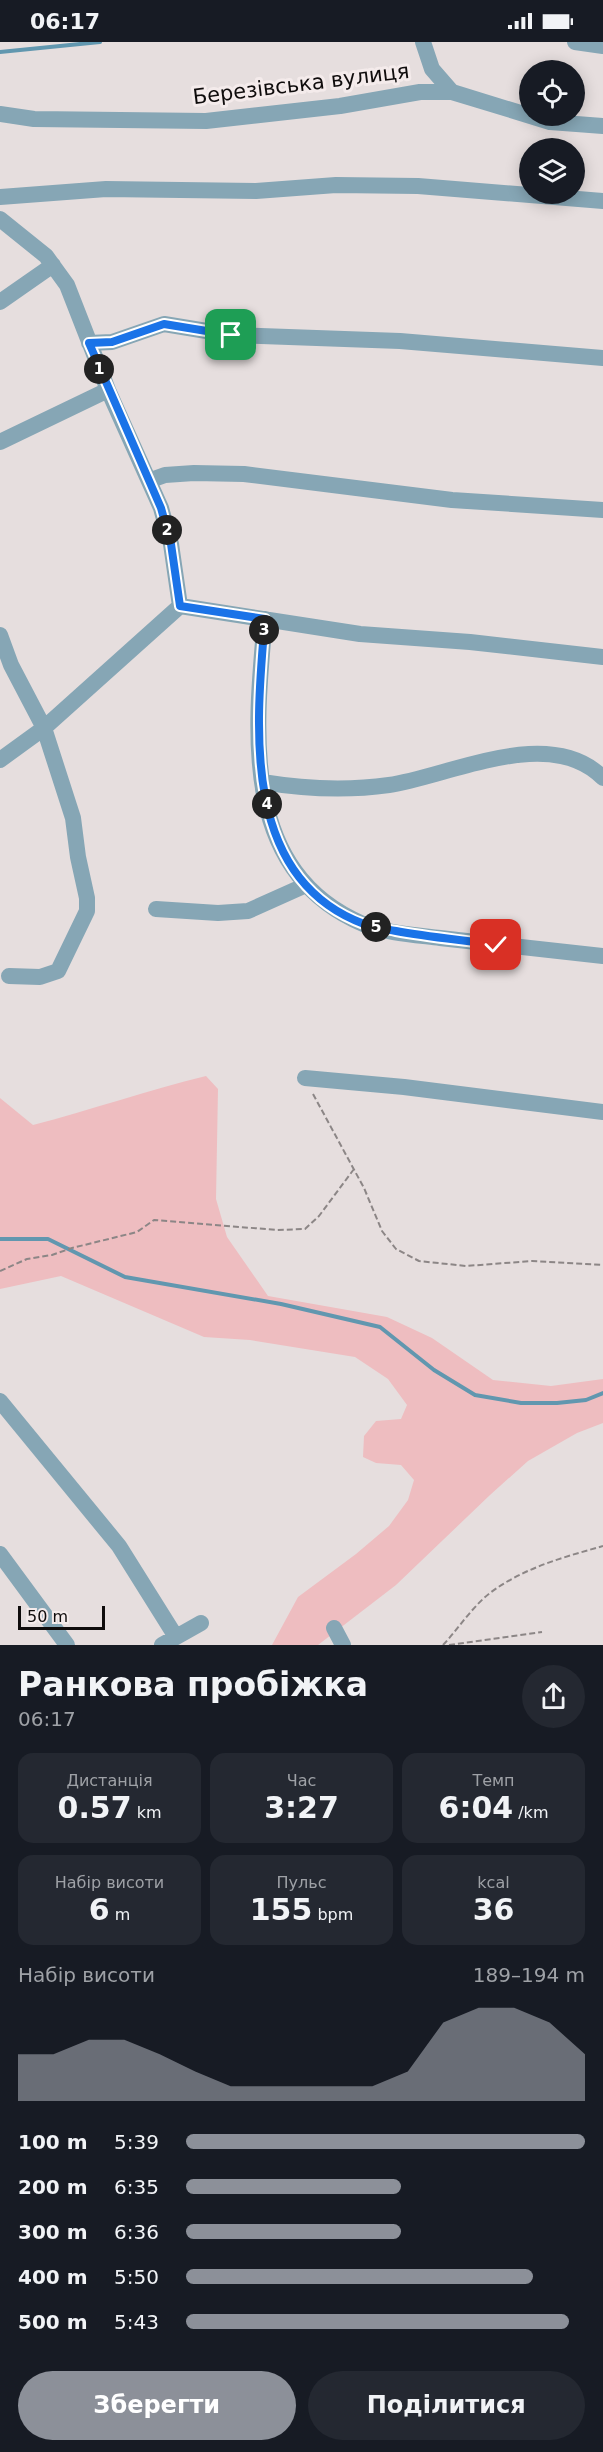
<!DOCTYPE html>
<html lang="uk">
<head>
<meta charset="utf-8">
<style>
	body { margin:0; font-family:"DejaVu Sans",sans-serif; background:#242831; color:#f1f3f6; height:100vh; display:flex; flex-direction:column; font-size:22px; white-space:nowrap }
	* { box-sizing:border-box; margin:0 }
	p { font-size:20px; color:#9ea1a6 }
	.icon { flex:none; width:33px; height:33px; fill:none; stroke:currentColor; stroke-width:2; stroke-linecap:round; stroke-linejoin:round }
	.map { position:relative; height:1603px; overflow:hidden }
	.details { display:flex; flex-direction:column; background:#171b24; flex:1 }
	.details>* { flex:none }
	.tools { position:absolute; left:519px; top:18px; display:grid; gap:12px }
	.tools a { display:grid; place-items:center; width:66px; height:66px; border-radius:50%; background:#171b24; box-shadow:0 3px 15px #0003; font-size:30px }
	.scale { position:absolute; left:18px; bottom:15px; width:87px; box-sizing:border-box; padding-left:6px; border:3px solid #0f0c0c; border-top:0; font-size:16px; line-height:21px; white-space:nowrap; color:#0f0c0c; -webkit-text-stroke:4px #f4ebeb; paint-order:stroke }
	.pin { position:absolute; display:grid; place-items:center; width:51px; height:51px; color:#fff; margin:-26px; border-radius:12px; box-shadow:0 3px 9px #0006 }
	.km { position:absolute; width:30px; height:30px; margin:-15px; border-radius:50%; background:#222; color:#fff; font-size:16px; line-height:30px; text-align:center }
	.round { display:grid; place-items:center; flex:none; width:63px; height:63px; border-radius:32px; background:#242831 }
	.overview { display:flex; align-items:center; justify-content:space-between; height:102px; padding:0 18px }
	h1 { font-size:33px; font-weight:700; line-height:45px }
	.figures { display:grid; grid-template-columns:repeat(3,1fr); gap:9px; height:102px; padding:6px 18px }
	.figures div { display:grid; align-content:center; border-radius:15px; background:#242831; text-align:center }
	.figures b { font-size:30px; font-weight:700 }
	.figures small { font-size:16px; font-weight:400 }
	.figures p { font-size:16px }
	.chart { height:168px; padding:12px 18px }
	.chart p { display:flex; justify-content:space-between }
	.chart svg { width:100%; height:108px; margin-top:6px; fill:#8c9099; opacity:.7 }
	.action { display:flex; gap:12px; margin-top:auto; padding:12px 18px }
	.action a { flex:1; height:69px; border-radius:36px; background:#8c9099; color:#fff; font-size:24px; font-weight:700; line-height:69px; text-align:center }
	.action a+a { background:#242831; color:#f1f3f6 }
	ul { padding:0 18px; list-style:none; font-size:20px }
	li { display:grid; grid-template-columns:96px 72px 1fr; align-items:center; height:45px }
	li i { height:15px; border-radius:8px; background:#8c9099 }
	.status { display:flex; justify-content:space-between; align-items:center; height:42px; padding:0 30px; background:#171b24; direction:ltr }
	.status svg { height:16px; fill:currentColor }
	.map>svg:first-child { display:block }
</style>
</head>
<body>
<div class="status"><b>06:17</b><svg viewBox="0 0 49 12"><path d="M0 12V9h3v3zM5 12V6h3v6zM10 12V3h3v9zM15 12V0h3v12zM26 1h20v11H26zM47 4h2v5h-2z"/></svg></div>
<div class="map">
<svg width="603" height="1603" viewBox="0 0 603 1603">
	<rect width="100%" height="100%" fill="#e6dede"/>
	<!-- green -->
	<path fill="#eebdc0" d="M206,1034L218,1047L216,1157L227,1195L268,1254L387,1275L432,1296L493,1338L551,1344L603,1337V1381L577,1391L528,1419L490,1453L396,1543L318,1603H272L298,1555L356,1512L389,1484L408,1458L414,1438L401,1423L376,1421L363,1415L364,1394L376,1379L401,1377L407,1363L388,1337L355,1315L250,1298L204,1295L61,1234L0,1247V1056L33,1083C91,1068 148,1048 206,1034Z"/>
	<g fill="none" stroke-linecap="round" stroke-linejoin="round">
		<!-- stream -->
		<path stroke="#6197af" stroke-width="4" d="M0,10L100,0
			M0,1197H48L125,1235L281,1262L380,1285L434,1328L475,1353L521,1361H557L586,1358L603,1351"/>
		<!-- path -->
		<path stroke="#8c8686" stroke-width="2" stroke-dasharray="6 3" stroke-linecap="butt" d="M313,1052L364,1146L382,1189L396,1207L419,1219L466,1224L532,1219L603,1223
			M0,1229L27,1217L52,1213L72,1206L137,1190L154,1178L277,1188L305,1187L319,1174L354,1127
			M443,1603C459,1586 472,1565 490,1551C523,1526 564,1515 603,1504
			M449,1603L542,1590"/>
		<!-- minor -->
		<path stroke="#86a6b5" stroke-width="16" d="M423,0L432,27L452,50
			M575,0L603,4
			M0,72L34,77L206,79L340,64L420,50H452L550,80L603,84
			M0,155L106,147L256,149L336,143L418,144L603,159
			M0,177L46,214L67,243L108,348L161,466L171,502L180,564L44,686L73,776L78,815L87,856V869L58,929L40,935L9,934
			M0,260L53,223
			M89,301L112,300L164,282L231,293L400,299L603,316
			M0,400L108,348
			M151,438L165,433L194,431L244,432L452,458L603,468
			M180,564L360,592L470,600L603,615
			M265,577C255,688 239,829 363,882C385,891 416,893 440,896C494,902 548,908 603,914
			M0,593L11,623L44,686L0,718
			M262,740C305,747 346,749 389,743C450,734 550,682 603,736
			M156,867L218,871L248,869L306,843
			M305,1036L404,1045L603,1070
			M0,1359L119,1504L176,1595
			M0,1512L67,1603
			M334,1586L343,1603
			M162,1603L201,1581"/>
	</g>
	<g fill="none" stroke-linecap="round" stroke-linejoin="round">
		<!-- route casing -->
		<g stroke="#fff" stroke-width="12">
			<path id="route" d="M231,293L164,282L112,300L89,301L161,466L171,502L180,564L265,577C256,683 240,836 364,882C374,886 386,887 396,889C429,895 462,898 496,903"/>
		</g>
		<!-- route -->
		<use href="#route" stroke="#1a73e8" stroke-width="8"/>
	</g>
	<g text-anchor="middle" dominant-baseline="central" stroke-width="6" stroke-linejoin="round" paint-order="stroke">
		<!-- street labels -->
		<g font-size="21" fill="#0f0c0c" stroke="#f4ebeb">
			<text transform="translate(301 42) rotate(-7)">Березівська вулиця</text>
		</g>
	</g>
</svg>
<div class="tools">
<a><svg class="icon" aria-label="locate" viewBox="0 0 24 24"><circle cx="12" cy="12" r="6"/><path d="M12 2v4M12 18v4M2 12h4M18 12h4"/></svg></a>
<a><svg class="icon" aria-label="layers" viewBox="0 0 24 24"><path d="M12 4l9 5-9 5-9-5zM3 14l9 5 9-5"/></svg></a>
</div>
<div class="scale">50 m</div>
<div class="pin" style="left:231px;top:293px;background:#1e9e55"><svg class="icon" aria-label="arrive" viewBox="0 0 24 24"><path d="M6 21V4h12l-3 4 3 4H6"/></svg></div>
<div class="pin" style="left:496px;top:903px;background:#d93025"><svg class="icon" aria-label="check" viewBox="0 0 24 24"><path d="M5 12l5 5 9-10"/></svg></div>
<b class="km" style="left:99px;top:327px">1</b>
<b class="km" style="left:167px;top:488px">2</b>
<b class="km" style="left:264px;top:588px">3</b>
<b class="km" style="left:267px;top:762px">4</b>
<b class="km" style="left:376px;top:885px">5</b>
</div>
<section class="details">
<div class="overview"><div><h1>Ранкова пробіжка</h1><p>06:17</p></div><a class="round"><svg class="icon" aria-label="share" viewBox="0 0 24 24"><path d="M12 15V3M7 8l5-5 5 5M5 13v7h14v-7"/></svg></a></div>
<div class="figures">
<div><p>Дистанція</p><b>0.57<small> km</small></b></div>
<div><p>Час</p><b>3:27</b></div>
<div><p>Темп</p><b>6:04<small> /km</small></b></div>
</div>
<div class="figures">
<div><p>Набір висоти</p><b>6<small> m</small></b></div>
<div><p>Пульс</p><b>155<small> bpm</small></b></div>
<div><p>kcal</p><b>36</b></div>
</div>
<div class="chart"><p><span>Набір висоти</span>189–194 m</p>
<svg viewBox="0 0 160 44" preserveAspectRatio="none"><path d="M0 44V25L10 25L20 19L30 19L40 25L50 32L60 38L70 38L80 38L90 38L100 38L110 32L120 12L130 6L140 6L150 12L160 25V44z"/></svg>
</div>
<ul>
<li><b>100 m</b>5:39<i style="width:100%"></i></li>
<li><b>200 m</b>6:35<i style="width:54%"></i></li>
<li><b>300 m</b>6:36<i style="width:54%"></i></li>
<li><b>400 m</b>5:50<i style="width:87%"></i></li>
<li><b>500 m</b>5:43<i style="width:96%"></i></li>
</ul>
<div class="action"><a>Зберегти</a><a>Поділитися</a></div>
</section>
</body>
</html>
